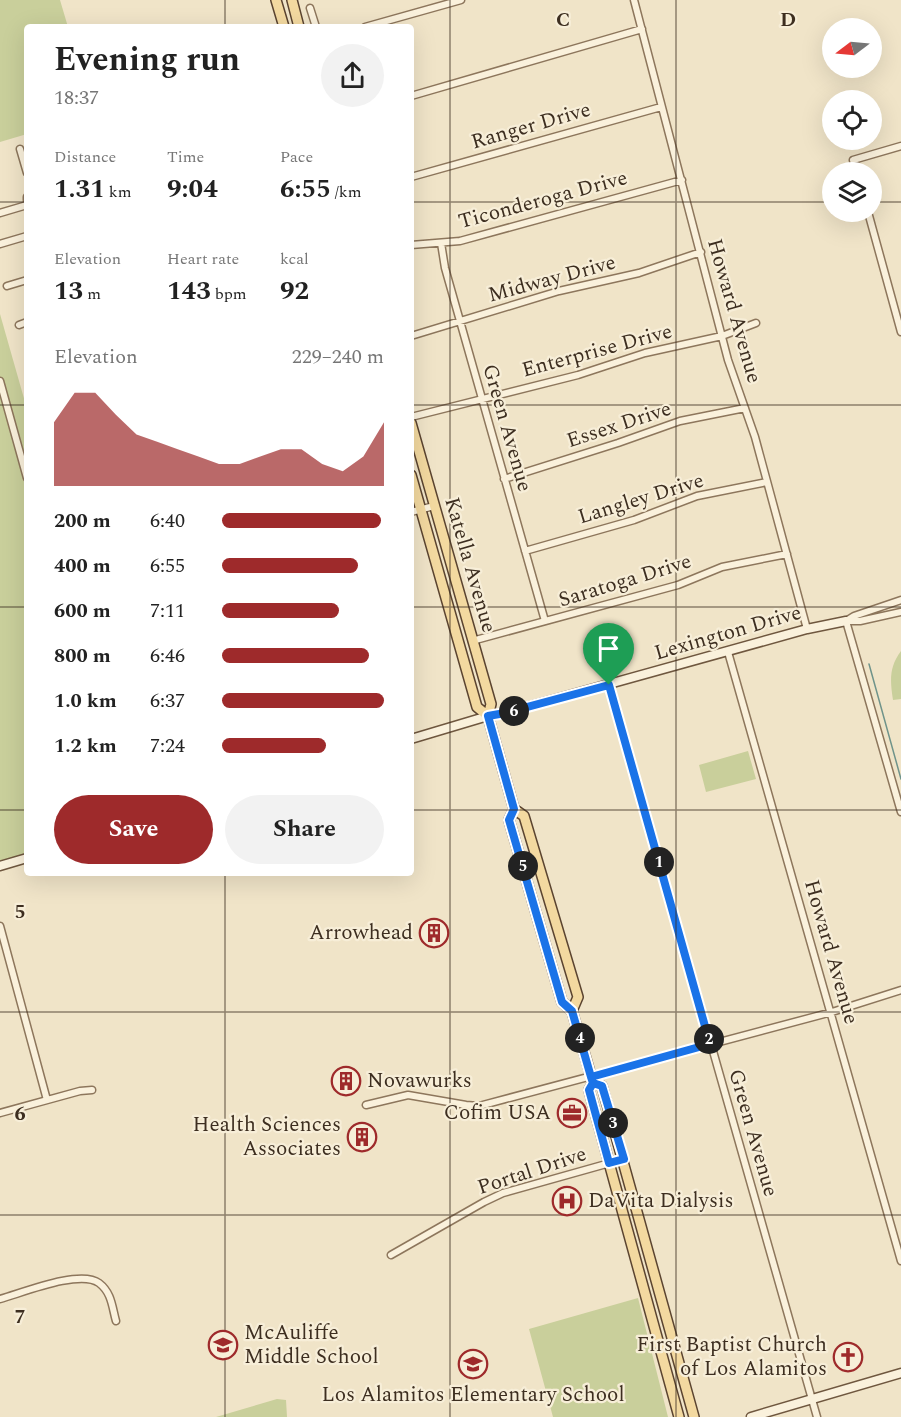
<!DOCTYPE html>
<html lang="en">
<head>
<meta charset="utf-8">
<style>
	body { margin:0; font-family:Spectral,serif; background:#f2f2f2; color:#222; height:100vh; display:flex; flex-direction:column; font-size:22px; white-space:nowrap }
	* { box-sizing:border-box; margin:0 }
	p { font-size:20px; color:#767676 }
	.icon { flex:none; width:33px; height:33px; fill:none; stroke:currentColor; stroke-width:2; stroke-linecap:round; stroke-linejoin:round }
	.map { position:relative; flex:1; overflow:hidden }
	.details { position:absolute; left:24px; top:24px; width:390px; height:852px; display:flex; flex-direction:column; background:#fff; border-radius:6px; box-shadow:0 6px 24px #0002 }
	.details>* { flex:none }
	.needle { width:39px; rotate:254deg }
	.tools { position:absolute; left:822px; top:18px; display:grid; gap:12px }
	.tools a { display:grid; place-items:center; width:60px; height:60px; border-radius:50%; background:#fff; box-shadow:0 6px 24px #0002; font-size:30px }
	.pin { position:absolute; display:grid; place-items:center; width:51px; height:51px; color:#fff; margin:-62px -26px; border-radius:50% 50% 50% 0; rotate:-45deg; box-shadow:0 0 6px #0007 }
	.pin .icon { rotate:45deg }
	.km { position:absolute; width:30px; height:30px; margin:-15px; border-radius:50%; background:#222; color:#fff; font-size:16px; line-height:30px; text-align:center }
	.round { display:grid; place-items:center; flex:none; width:63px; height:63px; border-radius:32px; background:#f2f2f2 }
	.summary { display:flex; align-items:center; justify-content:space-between; height:102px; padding:0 30px }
	h1 { font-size:33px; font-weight:700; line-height:45px }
	.figures { display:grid; grid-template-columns:repeat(3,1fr); gap:9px; height:102px; padding:6px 30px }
	.figures div { display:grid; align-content:center }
	.figures b { font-size:26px; font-weight:700 }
	.figures small { font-size:16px; font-weight:400 }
	.figures p { font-size:16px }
	.chart { height:168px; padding:12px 30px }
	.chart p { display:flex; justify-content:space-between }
	.chart svg { width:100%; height:108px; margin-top:6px; fill:#9e2a2b; opacity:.7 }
	.primary-button { display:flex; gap:12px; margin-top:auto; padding:12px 30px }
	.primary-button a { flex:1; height:69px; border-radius:36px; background:#9e2a2b; color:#fff; font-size:24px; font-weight:700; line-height:69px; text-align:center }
	.primary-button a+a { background:#f2f2f2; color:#222 }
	ul { padding:0 30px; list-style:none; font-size:20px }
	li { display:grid; grid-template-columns:96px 72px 1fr; align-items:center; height:45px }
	li i { height:15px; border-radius:8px; background:#9e2a2b }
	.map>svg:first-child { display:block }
</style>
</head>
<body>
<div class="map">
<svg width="901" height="1417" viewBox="0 0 901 1417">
	<rect width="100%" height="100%" fill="#f0e4c8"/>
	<!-- green -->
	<path fill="#c9cf9b" d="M0,0H60L68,27H27V134L0,142Z
		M0,314L27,409V853L0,861Z
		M901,651V699L893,700C890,681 889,667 901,651Z
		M748,751L756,779L706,792L699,765Z
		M638,1298L668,1417H553L529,1329Z
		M277,1399L286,1400L287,1417H216Z"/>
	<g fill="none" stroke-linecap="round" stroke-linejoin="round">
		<!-- stream -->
		<path stroke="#6f938a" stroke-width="1.5" d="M869,664L901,779"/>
		<!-- street casing -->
		<g stroke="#8d765c" stroke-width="9">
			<path id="street" d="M634,0L728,360L755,437L807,629
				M310,8L316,27
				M365,27L461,0
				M411,96L642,29
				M20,149L27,173
				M857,172L853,160L901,146
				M411,177L661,107
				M27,197V200
				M868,212L901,332
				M0,213L27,205
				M441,243L445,268L545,621
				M0,244L27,236
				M411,245L460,241L682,180
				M7,286L27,280
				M19,325L27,322
				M411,336L559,291L639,273L701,252
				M0,381L27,478
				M411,417L578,375L645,353L722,336L756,323
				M504,479L618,443L680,421L745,408
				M411,512L434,506
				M525,551L634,520L697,496L767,482
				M901,600L854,616L846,621H860L901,612
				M846,621L901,812
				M472,641L678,585L722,567L787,554
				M728,652L901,1261
				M609,685L817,1417
				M0,926L47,1100
				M366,1105L408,1095L466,1105L479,1106L832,1012L901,990
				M0,1113L80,1091L92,1090
				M391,1255L484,1202L503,1193L624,1159
				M0,1299C22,1293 80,1269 99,1283C112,1293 112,1307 116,1321"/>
		</g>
		<!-- secondary casing -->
		<g stroke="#6f573f" stroke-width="11">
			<path id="secondary" d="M411,739L488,716L505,713L807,629L846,621
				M0,866L27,858
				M751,1417L901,1373"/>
		</g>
		<!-- primary casing -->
		<g stroke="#5b4430" stroke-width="12">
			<path id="primary" d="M276,0L284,27
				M292,0L299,27
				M411,423L491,704L488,716L514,809L509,820L562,1002L572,1011L593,1083L589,1090L679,1417
				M411,475L477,707L488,716
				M514,809L524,816L578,997L572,1011
				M593,1083L602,1086L694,1417"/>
		</g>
		<!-- street -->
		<use href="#street" stroke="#faf1dc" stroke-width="6"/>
		<!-- secondary -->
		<use href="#secondary" stroke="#faf1dc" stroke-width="8"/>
		<!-- primary -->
		<use href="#primary" stroke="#f3d9a0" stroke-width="9"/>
	</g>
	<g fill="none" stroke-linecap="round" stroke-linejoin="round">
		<!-- route casing -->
		<g stroke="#fff" stroke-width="12">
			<path id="route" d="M609,685L710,1044L591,1077L593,1083L602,1086L624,1159L609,1163L589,1090L593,1083L591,1077L572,1011L562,1002L509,820L514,809L488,716L505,713L609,685"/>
		</g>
		<!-- route -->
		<use href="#route" stroke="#1a73e8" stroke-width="8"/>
	</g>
	<!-- grid -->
	<path fill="none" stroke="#3d2e20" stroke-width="1.5" stroke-opacity="0.55" d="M225,0V27M450,0V1417M676,0V1417M0,202H27M411,202H832M872,202H901M0,405H27M411,405H901M0,607H27M411,607H901M0,810H27M411,810H901M225,873V1417M0,1012H901M0,1215H901"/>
	<!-- icons -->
	<defs>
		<g id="building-ring" transform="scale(1.5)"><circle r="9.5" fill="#f7eed8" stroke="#9e2a2b" stroke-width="1.5"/><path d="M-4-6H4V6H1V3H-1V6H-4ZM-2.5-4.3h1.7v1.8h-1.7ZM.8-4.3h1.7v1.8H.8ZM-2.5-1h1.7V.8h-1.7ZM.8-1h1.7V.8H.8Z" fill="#9e2a2b"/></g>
		<g id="office-ring" transform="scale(1.5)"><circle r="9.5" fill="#f7eed8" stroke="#9e2a2b" stroke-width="1.5"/><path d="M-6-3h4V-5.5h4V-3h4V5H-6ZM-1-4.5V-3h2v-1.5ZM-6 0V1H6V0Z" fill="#9e2a2b"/></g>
		<g id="hospital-ring" transform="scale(1.5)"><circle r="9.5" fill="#f7eed8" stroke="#9e2a2b" stroke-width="1.5"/><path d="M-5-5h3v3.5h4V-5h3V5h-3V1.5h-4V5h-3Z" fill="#9e2a2b"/></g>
		<g id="school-ring" transform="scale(1.5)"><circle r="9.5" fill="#f7eed8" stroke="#9e2a2b" stroke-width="1.5"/><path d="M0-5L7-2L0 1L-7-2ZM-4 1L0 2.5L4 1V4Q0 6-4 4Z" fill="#9e2a2b"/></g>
		<g id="church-ring" transform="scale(1.5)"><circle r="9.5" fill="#f7eed8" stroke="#9e2a2b" stroke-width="1.5"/><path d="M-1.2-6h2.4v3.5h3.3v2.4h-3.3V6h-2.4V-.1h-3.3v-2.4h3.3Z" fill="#9e2a2b"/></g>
	</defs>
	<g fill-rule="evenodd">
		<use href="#building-ring" x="434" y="933"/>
		<use href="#building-ring" x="346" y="1081"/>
		<use href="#office-ring" x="572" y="1113"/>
		<use href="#building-ring" x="362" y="1137"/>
		<use href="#hospital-ring" x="567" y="1201"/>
		<use href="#school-ring" x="223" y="1345"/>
		<use href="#church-ring" x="848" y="1357"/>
		<use href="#school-ring" x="473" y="1364"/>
	</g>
	<g text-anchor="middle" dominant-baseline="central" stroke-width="4.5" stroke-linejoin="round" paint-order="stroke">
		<!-- street labels -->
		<g font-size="21" fill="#3d2e20" stroke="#f7eed8">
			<text transform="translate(531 126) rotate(-16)">Ranger Drive</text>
			<text transform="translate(543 200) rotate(-15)">Ticonderoga Drive</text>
			<text transform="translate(552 279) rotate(-15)">Midway Drive</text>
			<text transform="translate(734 311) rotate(74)">Howard Avenue</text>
			<text transform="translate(597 351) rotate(-15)">Enterprise Drive</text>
			<text transform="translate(619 425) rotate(-18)">Essex Drive</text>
			<text transform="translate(507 428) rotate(74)">Green Avenue</text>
			<text transform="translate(641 499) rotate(-17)">Langley Drive</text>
			<text transform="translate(470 565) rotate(74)">Katella Avenue</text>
			<text transform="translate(625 581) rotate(-17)">Saratoga Drive</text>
			<text transform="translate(728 633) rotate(-16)">Lexington Drive</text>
			<text transform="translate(831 952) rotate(74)">Howard Avenue</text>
			<text transform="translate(753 1133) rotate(74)">Green Avenue</text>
			<text transform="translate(532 1171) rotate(-18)">Portal Drive</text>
		</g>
		<!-- poi labels -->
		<g font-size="21" fill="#3d2e20" stroke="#f7eed8" text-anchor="end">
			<text x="413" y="933">Arrowhead</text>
			<text x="367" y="1081" text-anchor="start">Novawurks</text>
			<text x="551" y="1113">Cofim USA</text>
			<text x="341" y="1125">Health Sciences<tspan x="341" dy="24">Associates</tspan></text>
			<text x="588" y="1201" text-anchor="start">DaVita Dialysis</text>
			<text x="244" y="1333" text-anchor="start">McAuliffe<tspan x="244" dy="24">Middle School</tspan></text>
			<text x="827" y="1345">First Baptist Church<tspan x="827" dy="24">of Los Alamitos</tspan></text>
			<text x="473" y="1395" text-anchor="middle">Los Alamitos Elementary School</text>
		</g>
	</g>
	<g font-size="20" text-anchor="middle" font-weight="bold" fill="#3d2e20" stroke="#f7eed8" stroke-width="4.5" stroke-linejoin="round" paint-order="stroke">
		<text x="563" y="26">C</text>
		<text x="788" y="26">D</text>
		<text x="20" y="918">5</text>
		<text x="20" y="1120">6</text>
		<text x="20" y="1323">7</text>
	</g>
</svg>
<div class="tools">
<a><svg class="needle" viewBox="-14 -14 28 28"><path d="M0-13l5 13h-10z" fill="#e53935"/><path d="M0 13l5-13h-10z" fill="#767676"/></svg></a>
<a><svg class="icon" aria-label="locate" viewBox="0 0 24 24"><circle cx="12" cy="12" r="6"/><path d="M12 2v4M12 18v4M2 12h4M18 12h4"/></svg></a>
<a><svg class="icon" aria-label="layers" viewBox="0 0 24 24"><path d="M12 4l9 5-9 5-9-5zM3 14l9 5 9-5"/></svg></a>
</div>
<div class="pin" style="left:609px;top:685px;background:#1e9e55"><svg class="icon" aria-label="arrive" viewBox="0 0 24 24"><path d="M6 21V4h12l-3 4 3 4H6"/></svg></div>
<b class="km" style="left:659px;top:862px">1</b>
<b class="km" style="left:709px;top:1039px">2</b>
<b class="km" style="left:613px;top:1123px">3</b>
<b class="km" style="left:580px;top:1038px">4</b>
<b class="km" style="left:523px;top:866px">5</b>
<b class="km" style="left:514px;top:711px">6</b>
<section class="details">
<div class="summary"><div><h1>Evening run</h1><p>18:37</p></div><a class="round"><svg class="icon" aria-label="share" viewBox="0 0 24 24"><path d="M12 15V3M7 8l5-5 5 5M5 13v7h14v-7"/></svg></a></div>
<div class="figures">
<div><p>Distance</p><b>1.31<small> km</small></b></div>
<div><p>Time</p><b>9:04</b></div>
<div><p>Pace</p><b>6:55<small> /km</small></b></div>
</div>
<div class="figures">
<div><p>Elevation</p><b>13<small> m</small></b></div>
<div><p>Heart rate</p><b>143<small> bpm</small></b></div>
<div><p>kcal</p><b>92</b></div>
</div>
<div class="chart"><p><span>Elevation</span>229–240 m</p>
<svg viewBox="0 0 160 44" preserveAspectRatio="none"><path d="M0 44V18L10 6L20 6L30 15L40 23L50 26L60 29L70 32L80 35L90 35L100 32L110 29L120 29L130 35L140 38L150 32L160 18V44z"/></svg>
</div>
<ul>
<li><b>200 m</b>6:40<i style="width:98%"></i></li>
<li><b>400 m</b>6:55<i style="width:84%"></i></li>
<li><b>600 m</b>7:11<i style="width:72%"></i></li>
<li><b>800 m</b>6:46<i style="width:91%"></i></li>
<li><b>1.0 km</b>6:37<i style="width:100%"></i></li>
<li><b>1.2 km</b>7:24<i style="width:64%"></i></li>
</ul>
<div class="primary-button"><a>Save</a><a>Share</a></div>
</section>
</div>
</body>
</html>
